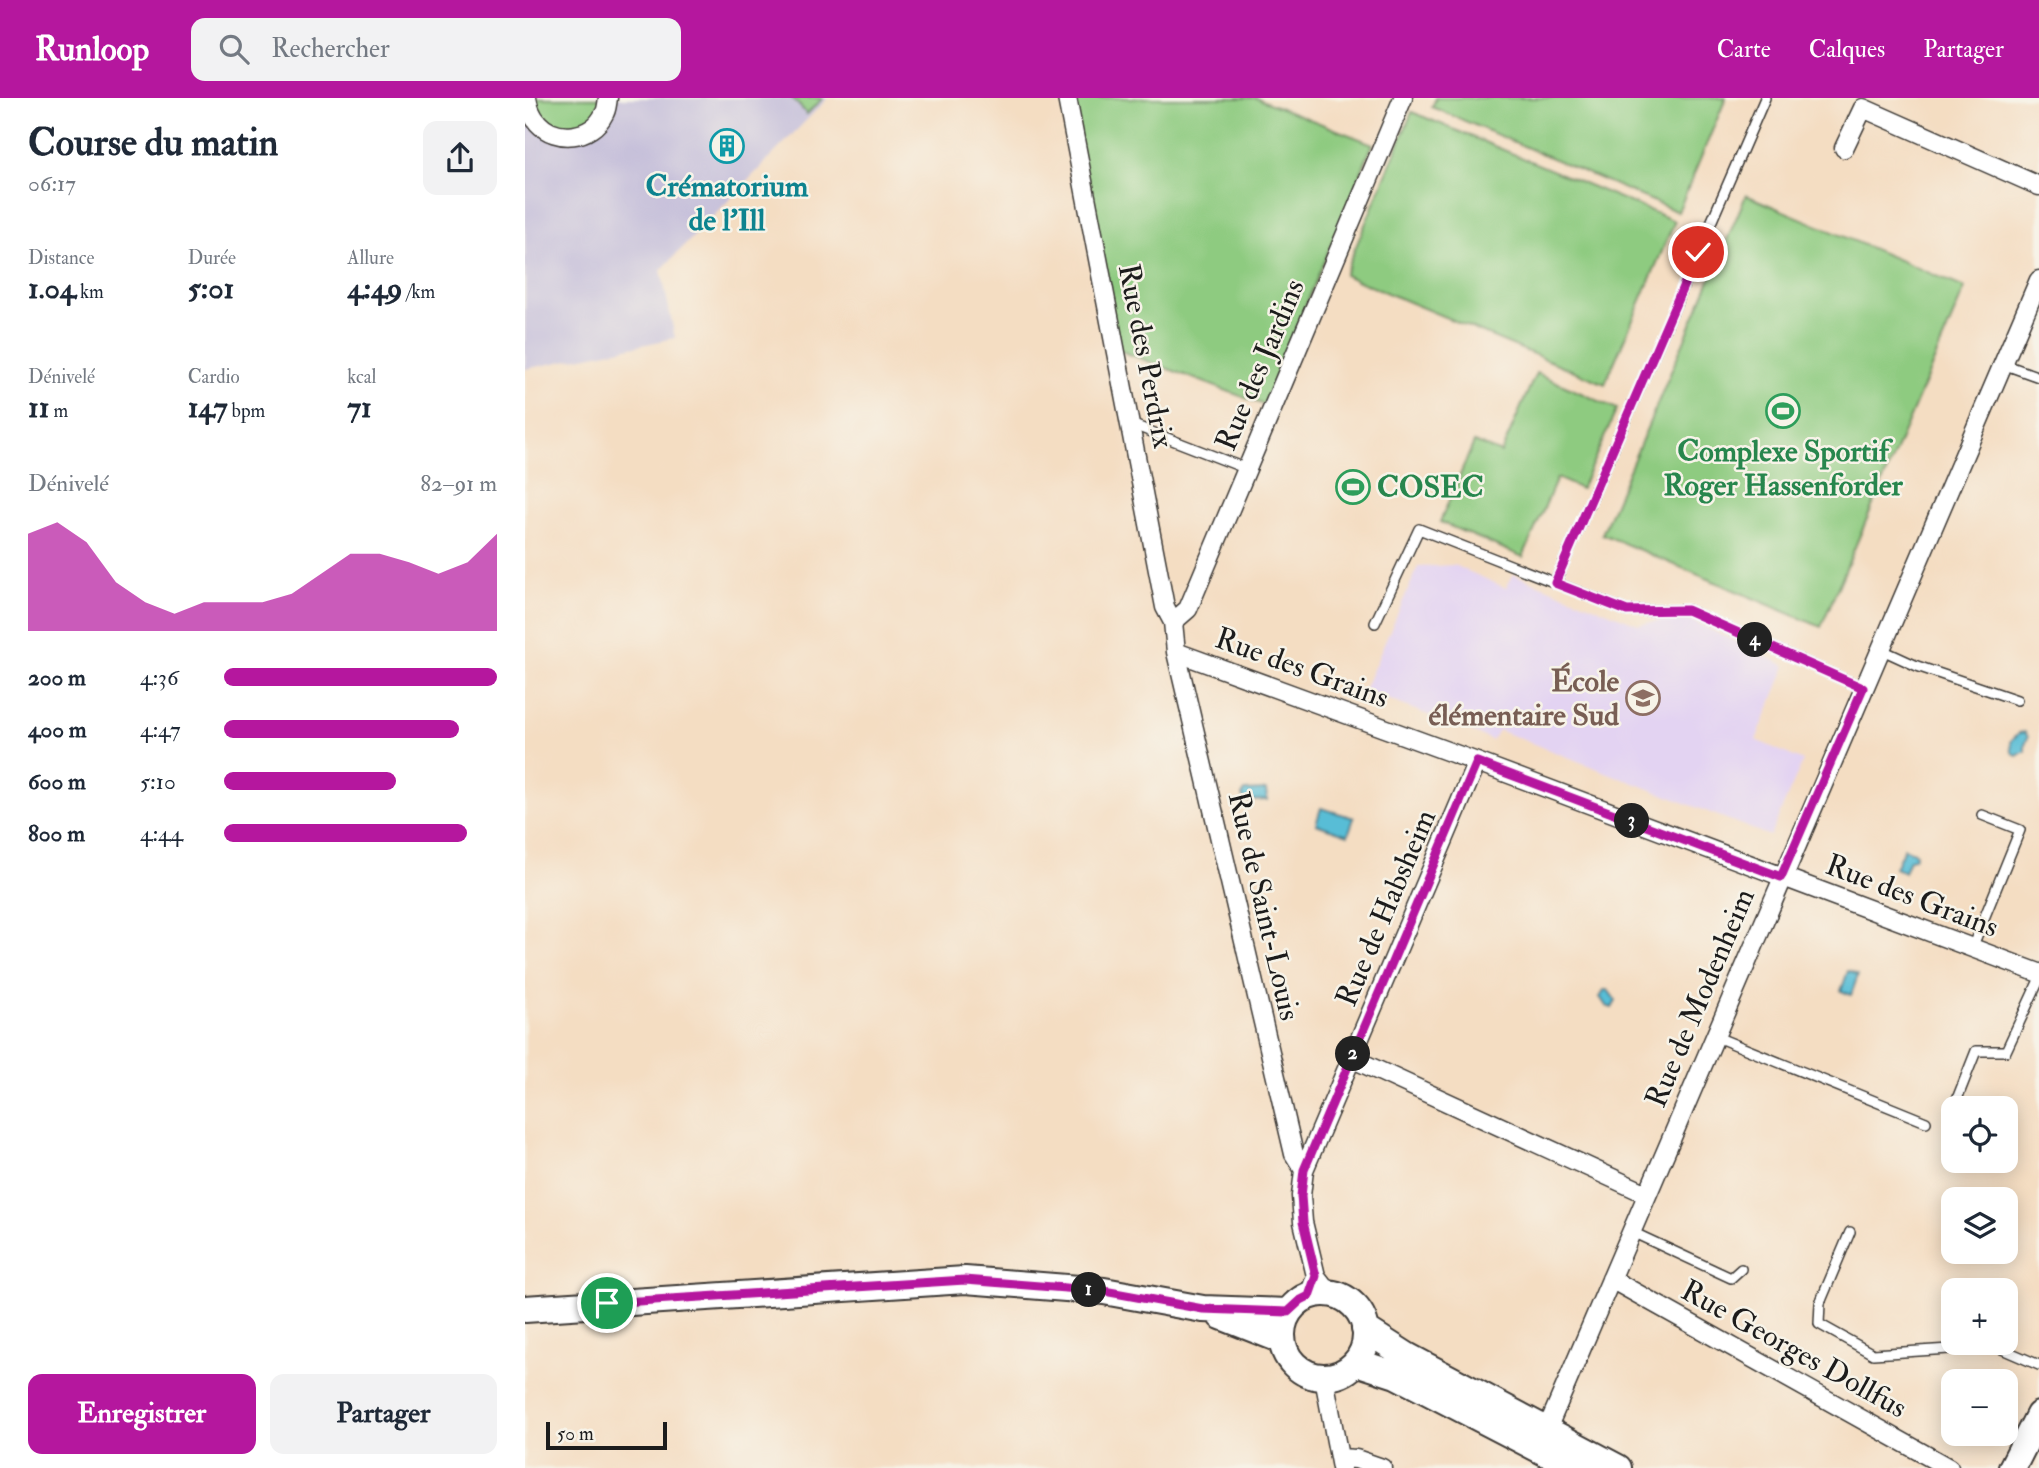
<!DOCTYPE html>
<html lang="fr">
<head>
<meta charset="utf-8">
<style>
	body { margin:0; font-family:"IM FELL Double Pica",serif; background:#f2f2f3; color:#1f2937; height:100vh; display:flex; flex-direction:column; font-size:26px; white-space:nowrap }
	* { box-sizing:border-box; margin:0 }
	p { font-size:23px; color:#747a83 }
	.icon { flex:none; width:38px; height:38px; fill:none; stroke:currentColor; stroke-width:2; stroke-linecap:round; stroke-linejoin:round }
	.map { position:relative; flex:1; overflow:hidden }
	.sheet { display:flex; flex-direction:column; background:#fff; width:525px }
	.sheet>* { flex:none }
	.controls { position:absolute; left:1416px; top:998px; display:grid; gap:14px }
	.controls a { display:grid; place-items:center; width:77px; height:77px; border-radius:14px; background:#fff; box-shadow:0 4px 18px #0003; font-size:35px }
	.scale { position:absolute; left:21px; bottom:18px; width:121px; box-sizing:border-box; padding-left:7px; border:4px solid #1c1c1c; border-top:0; font-size:19px; line-height:24px; white-space:nowrap; color:#1c1c1c; -webkit-text-stroke:5px #f7f3e8; paint-order:stroke }
	.pin { position:absolute; display:grid; place-items:center; width:60px; height:60px; color:#fff; margin:-30px; border:4px solid #fff; border-radius:50%; box-shadow:0 2px 7px #0007 }
	.km { position:absolute; width:35px; height:35px; margin:-18px; border-radius:50%; background:#222; color:#fff; font-size:19px; line-height:35px; text-align:center }
	.round { display:grid; place-items:center; flex:none; width:74px; height:74px; border-radius:14px; background:#f2f2f3 }
	.head { display:flex; align-items:center; justify-content:space-between; height:119px; padding:0 28px }
	h1 { font-size:38px; font-weight:700; line-height:52px }
	.metrics { display:grid; grid-template-columns:repeat(3,1fr); gap:10px; height:119px; padding:7px 28px }
	.metrics div { display:grid; align-content:center }
	.metrics b { font-size:30px; font-weight:700 }
	.metrics small { font-size:19px; font-weight:400 }
	.metrics p { font-size:19px }
	.chart { height:196px; padding:14px 28px }
	.chart p { display:flex; justify-content:space-between }
	.chart svg { width:100%; height:126px; margin-top:7px; fill:#b5179e; opacity:.7 }
	.primary-button { display:flex; gap:14px; margin-top:auto; padding:14px 28px }
	.primary-button a { flex:1; height:80px; border-radius:14px; background:#b5179e; color:#fff; font-size:28px; font-weight:700; line-height:80px; text-align:center }
	.primary-button a+a { background:#f2f2f3; color:#1f2937 }
	ul { padding:0 28px; list-style:none; font-size:23px }
	li { display:grid; grid-template-columns:112px 84px 1fr; align-items:center; height:52px }
	li i { height:18px; border-radius:9px; background:#b5179e }
	header { display:flex; align-items:center; gap:42px; box-sizing:border-box; height:98px; padding:0 35px; background:#b5179e; color:#fff }
	header strong { font-size:33px }
	nav { display:flex; gap:38px; margin-inline-start:auto; font-size:24px }
	.search { width:490px; height:63px; background:#f2f2f3; display:flex; align-items:center; gap:18px; box-sizing:border-box; padding:0 24px; border-radius:14px; color:#747a83; font-size:26px }
	main { display:flex; flex:1; min-height:0 }
	.map>svg:first-child { display:block }
</style>
</head>
<body>
<header>
<strong>Runloop</strong>
<div class="search"><svg class="icon" aria-label="search" viewBox="0 0 24 24"><circle cx="10" cy="10" r="6"/><path d="M15 15l6 6"/></svg>Rechercher</div>
<nav><a>Carte</a><a>Calques</a><a>Partager</a></nav>
</header>
<main>
<section class="sheet">
<div class="head"><div><h1>Course du matin</h1><p>06:17</p></div><a class="round"><svg class="icon" aria-label="share" viewBox="0 0 24 24"><path d="M12 15V3M7 8l5-5 5 5M5 13v7h14v-7"/></svg></a></div>
<div class="metrics">
<div><p>Distance</p><b>1.04<small> km</small></b></div>
<div><p>Durée</p><b>5:01</b></div>
<div><p>Allure</p><b>4:49<small> /km</small></b></div>
</div>
<div class="metrics">
<div><p>Dénivelé</p><b>11<small> m</small></b></div>
<div><p>Cardio</p><b>147<small> bpm</small></b></div>
<div><p>kcal</p><b>71</b></div>
</div>
<div class="chart"><p><span>Dénivelé</span>82–91 m</p>
<svg viewBox="0 0 160 44" preserveAspectRatio="none"><path d="M0 44V10L10 6L20 13L30 27L40 34L50 38L60 34L70 34L80 34L90 31L100 24L110 17L120 17L130 20L140 24L150 20L160 10V44z"/></svg>
</div>
<ul>
<li><b>200 m</b>4:36<i style="width:100%"></i></li>
<li><b>400 m</b>4:47<i style="width:86%"></i></li>
<li><b>600 m</b>5:10<i style="width:63%"></i></li>
<li><b>800 m</b>4:44<i style="width:89%"></i></li>
</ul>
<div class="primary-button"><a>Enregistrer</a><a>Partager</a></div>
</section>
<div class="map">
<svg width="1514" height="1370" viewBox="0 0 1514 1370">
	<rect width="100%" height="100%" fill="#f7f3e8"/>
	<filter id="ink" filterUnits="userSpaceOnUse"><feTurbulence type="fractalNoise" baseFrequency=".0143" numOctaves="2"/><feDisplacementMap in="SourceGraphic" scale="14" xChannelSelector="R" yChannelSelector="G"/><feConvolveMatrix kernelMatrix="1 2 1 2 8 2 1 2 1" color-interpolation-filters="sRGB"/></filter>
	<filter id="wash" filterUnits="userSpaceOnUse"><feTurbulence type="fractalNoise" baseFrequency=".00686" numOctaves="4" result="noise"/><feDisplacementMap in="SourceGraphic" scale="28" xChannelSelector="R" yChannelSelector="G"/><feGaussianBlur stdDeviation="1.57" result="paint"/><feColorMatrix in="noise" values="0 0 0 0 0 0 0 0 0 0 0 0 0 0 0 0 0 1.4 0 .05"/><feComposite in="paint" operator="in"/></filter>
	<g filter="url(#wash)">
		<rect width="100%" height="100%" fill="#f4ddc2"/>
		<!-- built -->
		<path fill="#e3d3f2" d="M929,467L981,490L988,476L1113,526L1138,522L1167,523L1261,568L1231,642L1278,663L1245,738L973,632L967,642L839,592L893,469Z"/>
		<!-- industrial -->
		<path fill="#c6c0da" d="M0,0H303L136,172L150,240L0,271Z"/>
		<!-- green -->
		<path fill="#8ecb80" stroke="#55744e" stroke-width="2" d="M9,0H78L67,24L34,32L16,19Z
			M267,0H298L282,16Z
			M546,0H731L848,46L739,307L588,250Z
			M911,0H1201L1153,114L907,9Z
			M887,14L1150,123L1080,286L819,177Z
			M1221,97L1440,190L1296,529L1077,436Z
			M1011,275L1092,311L1056,391L1032,380L998,459L915,424L949,344L976,355Z"/>
		<!-- water -->
		<path fill="#58bdd6" stroke="#3a6c79" stroke-width="2" d="M1500,634L1503,639L1500,647V653L1492,658L1487,654L1486,643L1494,635Z
			M741,692L742,702L720,703L717,698L720,693Z
			M796,710L829,720L823,737L791,726Z
			M1379,750L1391,755L1389,760L1384,761L1379,774L1370,770Z
			M1323,873L1333,877L1326,897L1316,893Z
			M1079,892H1083L1091,903L1087,910L1081,908L1075,899Z"/>
	</g>
	<g filter="url(#ink)">
		<g fill="none" stroke-linecap="round" stroke-linejoin="round">
			<!-- lane casing -->
			<g stroke="#3c3935" stroke-width="12">
				<path id="lane" d="M1478,266L1514,279
					M606,326L722,371
					M1030,485L1240,0
					M850,525L894,431L1102,513L1162,512L1338,590
					M1355,551L1392,568L1492,602
					M1447,850L1495,732L1457,717
					M1189,938L1401,1024
					M1432,1001L1451,953H1481L1514,882
					M1107,1134L1206,1180L1216,1171
					M1325,1134L1295,1205L1294,1226L1348,1256L1470,1248L1514,1267"/>
			</g>
			<!-- street casing -->
			<g stroke="#3c3935" stroke-width="21">
				<path id="street" d="M2,0C4,10 6,17 13,25C31,45 67,41 79,16C82,12 82,5 83,0
					M542,0L640,509L648,524
					M1319,50L1338,10L1514,88
					M651,554L952,664L1514,875
					M826,960L1122,1096
					M779,1072L769,1056L651,554L648,524L663,511L878,0
					M1086,1181L1424,1370
					M805,1196L791,1178L778,1124L776,1098L779,1072L952,664
					M784,1198L791,1178
					M799,1280L816,1370
					M1022,1331L1514,182
					M815,1360L831,1361L857,1370"/>
			</g>
			<!-- secondary casing -->
			<g stroke="#3c3935" stroke-width="30">
				<path id="secondary" d="M757 1237a42 42 0 1 1 84 0a42 42 0 1 1-84 0Z
					M0,1211L440,1182L579,1193L678,1211L763,1214
					M696,1218L757,1242
					M840,1231L882,1258L1093,1370
					M831,1264L871,1277L1051,1370
					M1487,1370L1514,1317"/>
			</g>
			<!-- lane -->
			<use href="#lane" stroke="#fff" stroke-width="9"/>
			<!-- street -->
			<use href="#street" stroke="#fff" stroke-width="18"/>
			<!-- secondary -->
			<use href="#secondary" stroke="#fff" stroke-width="26"/>
		</g>
	</g>
	<g fill="none" stroke-linecap="round" stroke-linejoin="round" filter="url(#ink)">
		<!-- route casing -->
		<g stroke="#fff" stroke-width="14">
			<path id="route" d="M82,1205L440,1182L579,1193L678,1211L763,1214L776,1202L784,1198L791,1178L778,1124L776,1098L779,1072L952,664L1256,779L1338,590L1162,512L1102,513L1030,485L1173,154"/>
		</g>
		<!-- route -->
		<use href="#route" stroke="#b5179e" stroke-width="9"/>
	</g>
	<!-- icons -->
	<defs>
		<g id="building-ring" transform="scale(1.75)"><circle r="9.5" fill="#f7f3e8" stroke="#0f9aa8" stroke-width="1.5"/><path d="M-4-6H4V6H1V3H-1V6H-4ZM-2.5-4.3h1.7v1.8h-1.7ZM.8-4.3h1.7v1.8H.8ZM-2.5-1h1.7V.8h-1.7ZM.8-1h1.7V.8H.8Z" fill="#0f9aa8"/></g>
		<g id="stadium-ring" transform="scale(1.75)"><circle r="9.5" fill="#f7f3e8" stroke="#2e9e5b" stroke-width="1.5"/><path d="M0-5a6.5 5 0 1 0 0 10a6.5 5 0 1 0 0-10ZM-3.5-1.8h7v3.6h-7Z" fill="#2e9e5b"/></g>
		<g id="school-ring" transform="scale(1.75)"><circle r="9.5" fill="#f7f3e8" stroke="#8d6e63" stroke-width="1.5"/><path d="M0-5L7-2L0 1L-7-2ZM-4 1L0 2.5L4 1V4Q0 6-4 4Z" fill="#8d6e63"/></g>
	</defs>
	<g fill-rule="evenodd">
		<use href="#building-ring" x="202" y="48"/>
		<use href="#stadium-ring" x="1258" y="313"/>
		<use href="#stadium-ring" x="828" y="389"/>
		<use href="#school-ring" x="1118" y="600"/>
	</g>
	<g text-anchor="middle" dominant-baseline="central" stroke-width="5" stroke-linejoin="round" paint-order="stroke">
		<!-- culture labels -->
		<g font-size="30" font-weight="bold" fill="#0d838f" stroke="#f7f3e8">
			<text x="202" y="88">Crématorium<tspan x="202" dy="34">de l'Ill</tspan></text>
		</g>
		<!-- street labels -->
		<g font-size="30" fill="#1c1c1c" stroke="#f7f3e8">
			<text transform="translate(621 258) rotate(79)">Rue des Perdrix</text>
			<text transform="translate(735 267) rotate(-67)">Rue des Jardins</text>
			<text transform="translate(777 570) rotate(20)">Rue des Grains</text>
			<text transform="translate(1387 798) rotate(21)">Rue des Grains</text>
			<text transform="translate(739 808) rotate(77)">Rue de Saint-Louis</text>
			<text transform="translate(861 810) rotate(-67)">Rue de Habsheim</text>
			<text transform="translate(1175 900) rotate(-67)">Rue de Modenheim</text>
			<text transform="translate(1269 1251) rotate(29)">Rue Georges Dollfus</text>
		</g>
		<!-- leisure labels -->
		<g font-size="30" font-weight="bold" fill="#27864d" stroke="#f7f3e8">
			<text x="1258" y="353">Complexe Sportif<tspan x="1258" dy="34">Roger Hassenforder</tspan></text>
			<text x="852" y="389" text-anchor="start">COSEC</text>
		</g>
		<!-- education labels -->
		<g font-size="30" font-weight="bold" fill="#785e54" stroke="#f7f3e8" text-anchor="end">
			<text x="1094" y="583">École<tspan x="1094" dy="34">élémentaire Sud</tspan></text>
		</g>
	</g>
</svg>
<div class="controls">
<a><svg class="icon" aria-label="locate" viewBox="0 0 24 24"><circle cx="12" cy="12" r="6"/><path d="M12 2v4M12 18v4M2 12h4M18 12h4"/></svg></a>
<a><svg class="icon" aria-label="layers" viewBox="0 0 24 24"><path d="M12 4l9 5-9 5-9-5zM3 14l9 5 9-5"/></svg></a>
<a>+</a>
<a>−</a>
</div>
<div class="scale">50 m</div>
<div class="pin" style="left:82px;top:1205px;background:#1e9e55"><svg class="icon" aria-label="arrive" viewBox="0 0 24 24"><path d="M6 21V4h12l-3 4 3 4H6"/></svg></div>
<div class="pin" style="left:1173px;top:154px;background:#d93025"><svg class="icon" aria-label="check" viewBox="0 0 24 24"><path d="M5 12l5 5 9-10"/></svg></div>
<b class="km" style="left:564px;top:1192px">1</b>
<b class="km" style="left:828px;top:956px">2</b>
<b class="km" style="left:1107px;top:723px">3</b>
<b class="km" style="left:1230px;top:542px">4</b>
</div>
</main>
</body>
</html>
